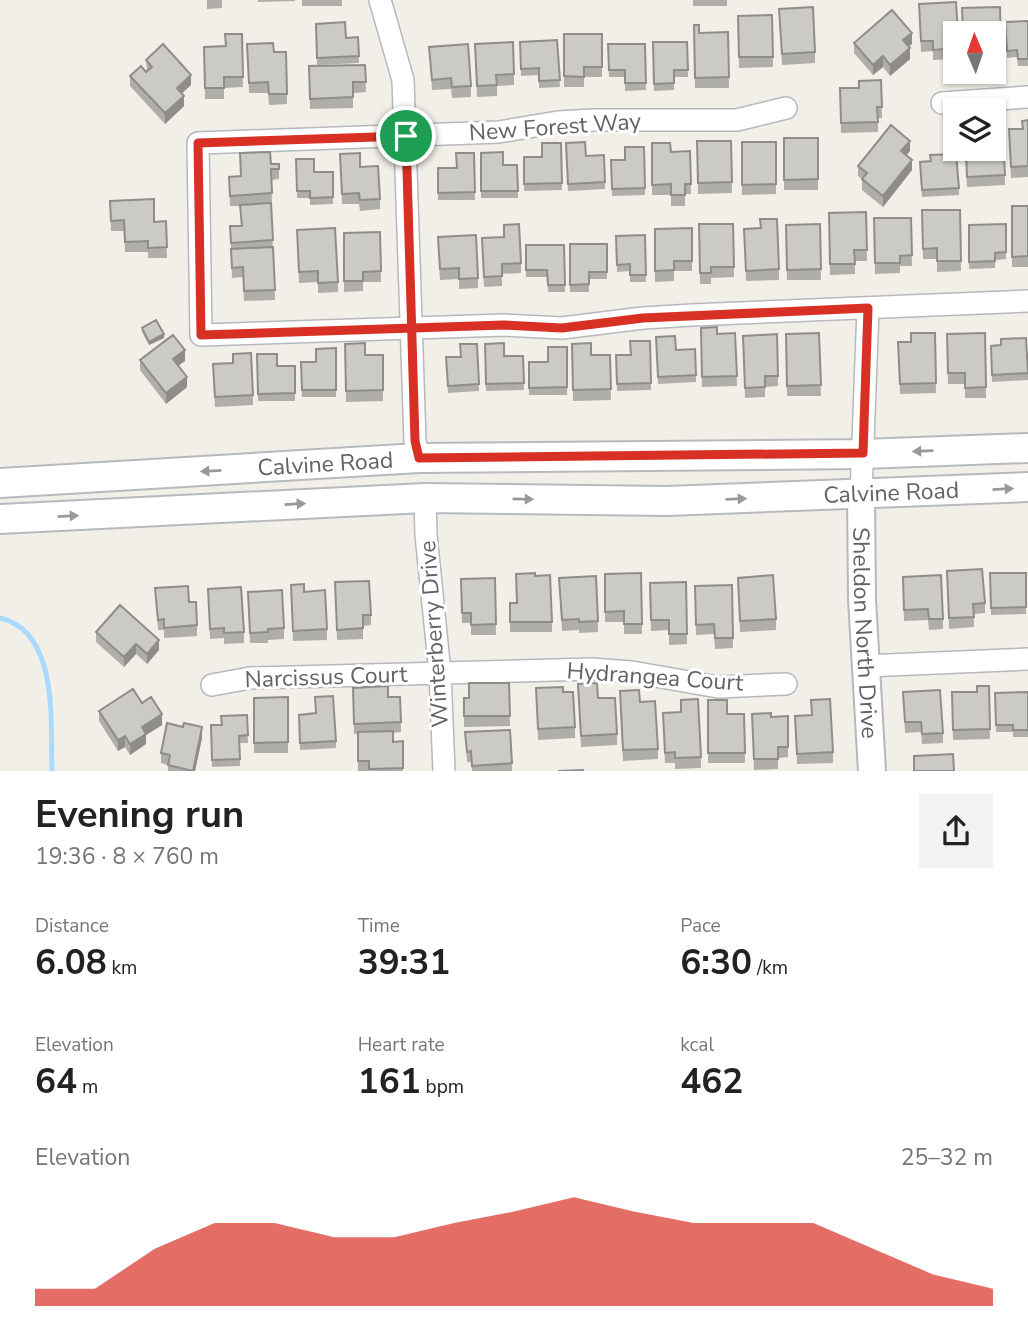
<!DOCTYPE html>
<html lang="en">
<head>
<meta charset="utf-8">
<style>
	body { margin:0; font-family:"Nunito Sans",sans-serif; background:#f2f2f2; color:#222; height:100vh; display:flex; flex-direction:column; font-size:26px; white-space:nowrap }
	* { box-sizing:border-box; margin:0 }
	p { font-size:23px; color:#767676 }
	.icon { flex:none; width:38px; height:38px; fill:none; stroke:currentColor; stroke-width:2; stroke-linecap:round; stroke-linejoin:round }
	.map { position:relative; height:771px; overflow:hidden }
	.sheet { display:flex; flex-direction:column; background:#fff; flex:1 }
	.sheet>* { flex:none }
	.needle { width:46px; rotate:358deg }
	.tools { position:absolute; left:943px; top:21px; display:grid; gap:14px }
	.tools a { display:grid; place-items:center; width:63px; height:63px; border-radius:0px; background:#fff; box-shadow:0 2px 5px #0004; font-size:35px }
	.pin { position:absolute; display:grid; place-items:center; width:60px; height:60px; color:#fff; margin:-30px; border:4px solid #fff; border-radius:50%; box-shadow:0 2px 7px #0007 }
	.round { display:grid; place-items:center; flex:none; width:74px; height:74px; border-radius:0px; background:#f2f2f2 }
	.overview { display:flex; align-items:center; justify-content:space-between; height:119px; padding:0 35px }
	h1 { font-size:38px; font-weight:700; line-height:52px }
	.figures { display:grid; grid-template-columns:repeat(3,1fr); gap:10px; height:119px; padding:7px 35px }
	.figures div { display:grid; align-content:center }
	.figures b { font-size:35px; font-weight:700 }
	.figures small { font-size:19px; font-weight:400 }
	.figures p { font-size:19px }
	.chart { height:196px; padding:14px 35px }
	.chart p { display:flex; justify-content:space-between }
	.chart svg { width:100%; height:126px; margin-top:7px; fill:#d93025; opacity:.7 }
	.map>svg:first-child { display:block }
</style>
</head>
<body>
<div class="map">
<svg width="1028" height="771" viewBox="0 0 1028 771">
	<rect width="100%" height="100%" fill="#f1efe8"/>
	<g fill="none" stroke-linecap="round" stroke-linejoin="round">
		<!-- stream -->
		<path stroke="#aadaff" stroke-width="5" d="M0,618C60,632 50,724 52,771"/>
		<!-- minor casing -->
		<g stroke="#b5b8bc" stroke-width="24">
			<path id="minor" d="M380,0L403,80L415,441L419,458
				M942,103L1028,97
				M786,108L737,120H594L558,122L499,132L198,143L201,335L504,325L562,328L643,318L692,315L1028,301
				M861,495L868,308
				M425,498L426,535L440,673L444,771
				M865,666L1028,659
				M212,685L250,678L592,669L632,672L718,687L786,684"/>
		</g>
		<!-- tertiary casing -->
		<g stroke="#b5b8bc" stroke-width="30">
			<g id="tertiary">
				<path id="s1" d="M861,495L862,599L872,771"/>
			</g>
		</g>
		<!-- secondary casing -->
		<g stroke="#b6babf" stroke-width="32">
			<g id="secondary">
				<path id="s2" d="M0,483L419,458L863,454L1028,448"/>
				<path id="s3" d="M0,519L425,498L667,501L1028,487"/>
			</g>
		</g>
		<!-- minor -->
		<use href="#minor" stroke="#fff" stroke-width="21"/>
		<!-- tertiary -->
		<use href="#tertiary" stroke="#fff" stroke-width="26"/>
		<!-- secondary -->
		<use href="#secondary" stroke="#fff" stroke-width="28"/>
	</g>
	<!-- wall -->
	<path fill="#afaea9" d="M207,0H222V8L207,9Z
		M258,0H295V1L258,2Z
		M302,0H342V6H302Z
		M693,0H727V6H693Z
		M1000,7L1001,55L994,56V33Z
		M779,9L815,52V63L782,65Z
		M772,15L773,67L739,68L738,16Z
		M919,15L956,33V59L933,60V51L921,52Z
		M1028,21V66H1018L1017,57L1007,58L1005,22Z
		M316,24L346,38L358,37L359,63L317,65Z
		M694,25L699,33L728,32L729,88H695Z
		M242,34L243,87L224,88V99H205L204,47L226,46Z
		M564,34H602V77H584V87H564Z
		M557,40L560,87L539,88V75L521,76L520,42Z
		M653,42H687L688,77H674V90L654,91Z
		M854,43L912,44L908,46L910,59L890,76L883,67L873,75L854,53Z
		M247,44L274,52H286L287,104L269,105L268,93H249Z
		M475,44L514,74V85L497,86V96L477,97Z
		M608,44H645L646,90L625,91V77H609Z
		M429,47L471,86V97L452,98L451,89L432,90Z
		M146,60L191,85L182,93L184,106L165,124L130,86V76L147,71Z
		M365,65L366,92L353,93V108L310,109L309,66Z
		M881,80L882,118H878V132L841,133L840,88H859Z
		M1028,120V177L1011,178L1009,140L1022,129Z
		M784,138H818V190H784Z
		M697,141H731L732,193L698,194Z
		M742,142H776V194L742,195Z
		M561,143L562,190L524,191V157H542Z
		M566,143L586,156L604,155L605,189L568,191Z
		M652,143L671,152L690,151L691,194H685V206H671V195H652Z
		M644,147L645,195L612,196L611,160H625Z
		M965,149H994L1005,175V185L967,187Z
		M910,151L906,155L912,170L883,207L862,190V179L858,176V166Z
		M240,153L271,164L279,169V179L271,180L272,204H271L275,300L244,301L243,277L232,278L230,226H241L240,206H230L229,187L240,176Z
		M474,153L475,200H438V168H456Z
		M481,153L503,165H517L518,198H481Z
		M340,154L360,167L380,199V209L360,211L359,204H342Z
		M296,159L314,172H333V204L310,205V198H297Z
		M920,169L959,188V195L922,197Z
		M110,201L154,222L166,221L167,258H148V252H125L124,231H111Z
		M1012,206H1028V267H1012Z
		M922,210H960L961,271L937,272V259H923Z
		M866,212L867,261H855V274L830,275L829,213Z
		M874,218H911L912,266H900V273L875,274Z
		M699,224H733L734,277L711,278V284H700Z
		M820,224L821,280H787L786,225Z
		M1006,224V259L995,260V268L969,269V225Z
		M504,225L521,263V273L502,274V286L484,287L482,249L504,237Z
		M692,228V271H674V281L655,282V229Z
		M744,229L779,269V280L746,281Z
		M297,230L338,282V292L318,293V282L299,283Z
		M380,232L381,282H363V291L344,292V233Z
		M645,235L646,282H630V271L617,272L616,236Z
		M570,244H607V279H589V292H570Z
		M526,245H564L565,292H548L547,277H526Z
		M438,247L478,278V288L459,289V279L440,280Z
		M142,328L164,338L149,345L142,332Z
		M701,328L717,334L735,333L737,386L702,387Z
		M819,333L821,396H787L786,334Z
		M935,333L936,393L900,394L898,342H911Z
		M985,333L986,398H965V384H948L947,334Z
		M777,334L778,386L765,387V397L745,398L743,336Z
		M656,337L676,350L695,349L696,382L658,384Z
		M650,341L651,390L617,391L616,355H630Z
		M345,344L365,355H383V401L346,402Z
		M477,344L479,391L448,393L446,357H461Z
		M485,344L504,356H523L524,390L486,391Z
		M572,344L591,355H610L611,400L573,401Z
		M991,346L1028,370V380L992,382Z
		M567,347V395H529V362H548Z
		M336,348V397H302L301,362H316Z
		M257,354L277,366H295V401H258Z
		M140,360L185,361L179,365L187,387L166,404L140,370Z
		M213,374L253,395V405L215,407Z
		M947,571L985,603V613L974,614V627L949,629Z
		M641,573L642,634H624V622H605V574Z
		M990,573H1026V614L991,615Z
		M495,578L496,635H471V623H462L461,579Z
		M559,578L598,621V632L579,633V630L562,631Z
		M738,578L776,619V630L740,632Z
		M686,582L687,644L669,645V630L651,631L650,583Z
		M291,585L304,592L327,629V640L293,641Z
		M732,585L733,648L715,649L714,634L696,635L695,586Z
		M903,587L943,619V629L929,630L928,620L904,621Z
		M155,588L189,602L197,625V636L164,638V630H158Z
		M208,589L244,632V643L224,644V638L210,639Z
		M335,593L371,615V625L363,626V639L337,640Z
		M248,602L284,628V639L268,640V643H250Z
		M510,603H517L552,622V632H510Z
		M96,632L159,650L147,664L136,654L124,667L96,642Z
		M509,683L510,726L464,727V698H469Z
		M578,684L598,698L617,734V745L581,747Z
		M989,686L990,739L953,740L952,692H977Z
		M563,692L575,727V738L538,740L536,698Z
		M903,692L943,733V743L922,744L921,732L905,733Z
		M1028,692V737H1013V732H996L995,693Z
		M288,697V753H254V698Z
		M400,697L401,732L393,733V742L403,741V771H358V734H354L353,699Z
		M681,700L701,757V768L675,769V763H665L663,713L681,712Z
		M708,700L727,714H744L745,763H708Z
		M620,702H640L658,749V759L623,761Z
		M142,703L162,725L146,735V744L130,755L125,747L118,751L99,721V711Z
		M316,713L336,741V748L300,750L299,722Z
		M752,714L771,717L788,716V757L778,758V769L754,770Z
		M247,715L248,743H240V766L212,767L211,725H221Z
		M795,716L833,752V763L797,764Z
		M183,727L202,738L195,771H168V765L161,763V753Z
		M465,732L512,763V771H472L471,762H467Z"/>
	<!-- shaded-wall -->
	<path fill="#8f8d8a" d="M912,33V44L903,51V40Z
		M910,48V59L890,76V65Z
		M883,56V67L873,75V65Z
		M191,75V85L177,98V88Z
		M184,96V106L165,124V113Z
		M910,141V151L901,162V151Z
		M912,160V170L883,207V196Z
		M164,334V338L149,345V342Z
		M185,350V361L173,369V359Z
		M187,377V387L166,404V393Z
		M159,640V650L147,664V654Z
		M136,644V654L124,667V657Z
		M162,714V725L146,735V744L130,755V744L142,727Z
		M202,727V738L195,771H193Z
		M125,736V747L118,751V740Z"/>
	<!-- building -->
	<path fill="#cccac5" stroke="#8f8d8a" stroke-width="2" d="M956,2L958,33H956V48L933,50V41H921L919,4Z
		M813,7L815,52L782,54L779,9Z
		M1000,7L1001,45H994V33H963L962,8Z
		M892,10L912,33L903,40L910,48L890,65L883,56L873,65L854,43Z
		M772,15L773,57H739L738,16Z
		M1028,21V59H1018L1017,50L1007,51L1005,22Z
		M345,22L346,38L358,37L359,56L317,58L316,24Z
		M694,25H699V33L728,32L729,77L695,78Z
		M225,34H242L243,77H224V88H205L204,47L226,46Z
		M564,34H602V67H584V77L564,76Z
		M557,40L560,80L539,81V68L521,69L520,42Z
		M513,42L514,74L496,75L497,85L477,86L475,44Z
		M653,42H687L688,70H674V83L654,84Z
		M273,43L274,52H286L287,94H269L268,82L249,83L247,44Z
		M163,44L191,75L177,88L184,96L165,113L130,76L141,66L146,72L152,67L146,60Z
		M468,44L471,86L452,87L451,78L432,80L429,47Z
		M608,44H645L646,83H625V70H609Z
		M365,65L366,82H353V97L310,99L309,66Z
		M881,80L882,107H877L878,122L841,123L840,88H859V81Z
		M1028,120V166L1011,167L1009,129H1023L1022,121Z
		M891,125L910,141L901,151L912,160L883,196L862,179L867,173L858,166Z
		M784,138H818V179L784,180Z
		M994,138H1003L1005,175L967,177L966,149H994Z
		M697,141H731L732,182L698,183Z
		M585,142L586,156L604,155L605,182L568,184L566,143Z
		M742,142H776V184L742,185Z
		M542,143H561L562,183L524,184V157H542Z
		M652,143H670L671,152L690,151L691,184H685V195H671V184L652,185Z
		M625,147H644L645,188L612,189L611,160H625Z
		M270,152L271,164H279V169H271L272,193L230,196L229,177L241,176L240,153Z
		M503,152V165H517L518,191H481V153Z
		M360,153V167L378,166L380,199L360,200L359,193L342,194L340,154Z
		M456,153H474L475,192L438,193V168H457Z
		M956,154L959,188L922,190L920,162L931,161L930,155Z
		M296,159H314V172H333V197L310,198V191H297Z
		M154,199V222L166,221L167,247L148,248V241L125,242L124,220L111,221L110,201Z
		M271,203L273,240L231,243L230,226H242L240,205Z
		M1012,206H1028V256L1012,257Z
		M922,210H960L961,261H937V248L923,249Z
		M866,212L867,250H854L855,264H830L829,213Z
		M874,218H911L912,255L900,256V263H875Z
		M760,219H777L779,269L746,271L744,229L761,228Z
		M519,224L521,263L502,264V276L484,277L482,238L504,237V225Z
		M699,224H733L734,267H711V273H700Z
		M820,224L821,269L787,270L786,225Z
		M1006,224V252L995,253V261L969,262V225Z
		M335,228L338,282L318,283V271L299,272L297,230Z
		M692,228V261H674V270L655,271V229Z
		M380,232L381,271L363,272V281H344V233Z
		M476,235L478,278L459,279V268L440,269L438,237Z
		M645,235L646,275H630V264L617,265L616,236Z
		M570,244H607V272H589V284L570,285Z
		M526,245H564L565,285H548L547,270H526Z
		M273,247L275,290L244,291L243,267L232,268L231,249Z
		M156,320L164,334L149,342L142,328Z
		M717,327V334L735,333L737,376L702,377L701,328Z
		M819,333L821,385L787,386L786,334Z
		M911,333H935L936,383L900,384L898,342H911Z
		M985,333L986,387L965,388V373H948L947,334Z
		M777,334L778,376H765V387L745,388L743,336Z
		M173,335L185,350L173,359L187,377L166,393L140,360Z
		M675,336L676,350L695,349L696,375L658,377L656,337Z
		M1026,338L1028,373L992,375L991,346L1001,345V339Z
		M630,341H650L651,383L617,384L616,355H631Z
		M365,343V355H383V390L346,391L345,344Z
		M504,343V356H523L524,383L486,384L485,344Z
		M591,343V355H610L611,389L573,390L572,344Z
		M460,344H477L479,384L448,386L446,357H461Z
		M548,347H567V387L529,388V362H548Z
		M336,348V390H302L301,362H316V349Z
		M251,353L253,395L215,397L213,364L233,363V354Z
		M257,354H277V366H295V393L258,394Z
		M982,569L985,603L973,604L974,617L949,618L947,571Z
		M535,573V576L550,575L552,622H510V603H517L516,574Z
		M641,573L642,624H624V611L605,612V574Z
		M990,573H1026V607L991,608Z
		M773,575L776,619L740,621L738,578Z
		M941,575L943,619H929L928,609L904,610L903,577Z
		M596,576L598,621L579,622V619L562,620L559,578Z
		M495,578L496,624L471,625V613H462L461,579Z
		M369,581L371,615H363V628L337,630L335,582Z
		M686,582L687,634H669V620H651L650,583Z
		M304,584V592L325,590L327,629L293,631L291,585Z
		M732,585L733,638H715L714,624L696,625L695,586Z
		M188,586L189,602H196L197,625L164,628V619L158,620L155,588Z
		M241,587L244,632L224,633V628L210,629L208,589Z
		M282,590L284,628L268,629V632L250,633L248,592Z
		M120,605L159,640L147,654L136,644L124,657L96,632Z
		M469,683H509L510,716H464V698H469Z
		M597,683L598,698H615L617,734L581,736L578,684Z
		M388,686V697H400L401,722L354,724L353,688Z
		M977,686H989L990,729L953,730L952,692H977Z
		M563,687V692H573L575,727L538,729L536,688Z
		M133,689L142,703L151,697L162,714L142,727L146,734L130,744L125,736L118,740L99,711Z
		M639,690L640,702L655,701L658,749L623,750L620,691Z
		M940,690L943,733L922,734L921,722H905L903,692Z
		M1028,692V730H1013V725H996L995,693Z
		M333,696L336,741L300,743L299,715L316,713L315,697Z
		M288,697V742L254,743V698Z
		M698,699L701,757L675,758V752L665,753L663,713L681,712V700Z
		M830,699L833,752L797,754L795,716L812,715L811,700Z
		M708,700H727V714H744L745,753H708Z
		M771,713V717L788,716V747H778V759H754L752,714Z
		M247,715L248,735L239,736L240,759L212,760L211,725H222L221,716Z
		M167,723L183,727L184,723L202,727L193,771L168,765L170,755L161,753Z
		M510,730L512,763L472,766L471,751L467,752L465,732Z
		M393,731V742L403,741V768L369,769V761H358V732Z
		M953,754L954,771H914V756Z
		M583,770V771H558Z"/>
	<!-- one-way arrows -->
	<defs><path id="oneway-solid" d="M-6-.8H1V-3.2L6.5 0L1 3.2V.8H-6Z" transform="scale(1.75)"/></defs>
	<g fill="#979a9d">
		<use href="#oneway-solid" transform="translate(923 451) rotate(178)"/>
		<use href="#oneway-solid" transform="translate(211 471) rotate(177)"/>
		<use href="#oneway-solid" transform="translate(1003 489) rotate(-3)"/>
		<use href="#oneway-solid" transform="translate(523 499) rotate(1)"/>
		<use href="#oneway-solid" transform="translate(736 499) rotate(-2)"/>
		<use href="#oneway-solid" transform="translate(295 504) rotate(-3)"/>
		<use href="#oneway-solid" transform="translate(68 516) rotate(-3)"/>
	</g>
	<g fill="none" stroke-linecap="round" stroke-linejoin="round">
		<!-- route casing -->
		<g stroke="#fff" stroke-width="14">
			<path id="route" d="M406,136L415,441L419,458L863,453L868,308L643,318L562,328L504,325L201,335L198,143L406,136"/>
		</g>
		<!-- route -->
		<use href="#route" stroke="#d93025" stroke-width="9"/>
	</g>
	<g text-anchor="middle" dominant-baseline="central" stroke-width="6" stroke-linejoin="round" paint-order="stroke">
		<!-- street labels -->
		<g font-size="23" fill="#5f6368" stroke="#fff">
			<text transform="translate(555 127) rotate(-4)">New Forest Way</text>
			<text stroke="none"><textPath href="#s2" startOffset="326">Calvine Road</textPath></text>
			<text stroke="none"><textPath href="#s3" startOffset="892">Calvine Road</textPath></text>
			<text stroke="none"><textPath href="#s1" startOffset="138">Sheldon North Drive</textPath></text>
			<text transform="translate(434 634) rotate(-94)">Winterberry Drive</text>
			<text transform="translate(326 677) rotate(-2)">Narcissus Court</text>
			<text transform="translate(655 677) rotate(4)">Hydrangea Court</text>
		</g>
	</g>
</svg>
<div class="tools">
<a><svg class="needle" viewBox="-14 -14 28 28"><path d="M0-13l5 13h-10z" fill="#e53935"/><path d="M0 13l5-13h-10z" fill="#767676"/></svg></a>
<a><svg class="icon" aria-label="layers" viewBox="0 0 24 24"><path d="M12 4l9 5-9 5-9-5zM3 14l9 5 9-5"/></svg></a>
</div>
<div class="pin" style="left:406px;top:136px;background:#1e9e55"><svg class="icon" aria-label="arrive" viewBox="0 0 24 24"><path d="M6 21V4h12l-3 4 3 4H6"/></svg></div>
</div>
<section class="sheet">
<div class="overview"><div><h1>Evening run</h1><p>19:36 · 8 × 760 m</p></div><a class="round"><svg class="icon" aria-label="share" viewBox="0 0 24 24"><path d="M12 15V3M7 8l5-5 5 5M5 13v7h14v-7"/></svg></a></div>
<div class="figures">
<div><p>Distance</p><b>6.08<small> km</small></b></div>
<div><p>Time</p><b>39:31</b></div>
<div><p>Pace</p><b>6:30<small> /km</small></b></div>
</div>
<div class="figures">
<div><p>Elevation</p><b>64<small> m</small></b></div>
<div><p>Heart rate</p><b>161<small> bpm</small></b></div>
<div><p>kcal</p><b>462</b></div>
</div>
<div class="chart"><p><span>Elevation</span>25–32 m</p>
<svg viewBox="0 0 160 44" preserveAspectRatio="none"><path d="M0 44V38L10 38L20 24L30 15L40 15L50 20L60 20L70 15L80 11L90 6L100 11L110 15L120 15L130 15L140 24L150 33L160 38V44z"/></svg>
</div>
</section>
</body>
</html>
